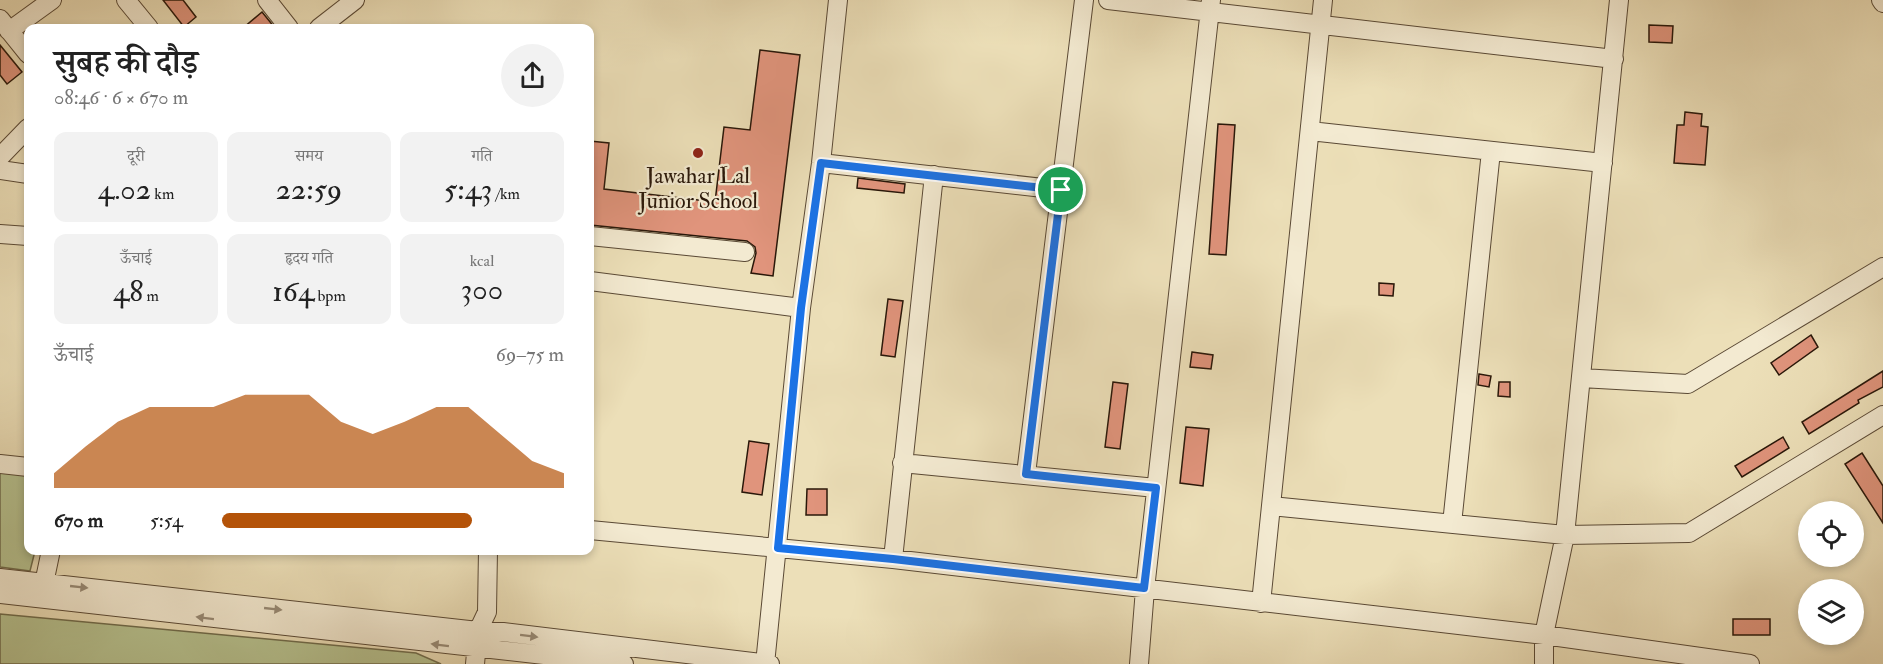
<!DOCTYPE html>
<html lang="hi">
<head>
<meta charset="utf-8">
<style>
	body { margin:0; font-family:"IM FELL Double Pica","Noto Serif Devanagari",serif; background:#f2f2f2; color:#222; height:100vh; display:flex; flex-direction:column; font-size:22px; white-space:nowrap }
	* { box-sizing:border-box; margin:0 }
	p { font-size:20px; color:#767676 }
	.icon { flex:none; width:33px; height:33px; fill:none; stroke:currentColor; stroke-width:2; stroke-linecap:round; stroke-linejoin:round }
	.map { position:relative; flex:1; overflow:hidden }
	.side { position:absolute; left:24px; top:24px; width:570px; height:531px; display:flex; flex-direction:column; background:#fff; border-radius:12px; box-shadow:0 3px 9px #0003 }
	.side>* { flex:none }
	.fabs { position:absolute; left:1798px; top:501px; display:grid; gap:12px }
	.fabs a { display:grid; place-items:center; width:66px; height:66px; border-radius:50%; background:#fff; box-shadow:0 3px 9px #0003; font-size:30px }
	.pin { position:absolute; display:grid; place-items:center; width:51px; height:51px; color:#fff; margin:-26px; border:3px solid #fff; border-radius:50%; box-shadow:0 2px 6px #0007 }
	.round { display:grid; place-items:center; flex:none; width:63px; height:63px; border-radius:32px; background:#f2f2f2 }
	.summary { display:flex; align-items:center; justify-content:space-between; height:102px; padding:0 30px }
	h1 { font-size:33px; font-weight:600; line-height:45px }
	.figures { display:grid; grid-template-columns:repeat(3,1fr); gap:9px; height:102px; padding:6px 30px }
	.figures div { display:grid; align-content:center; border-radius:12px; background:#f2f2f2; text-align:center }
	.figures b { font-size:30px; font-weight:600 }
	.figures small { font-size:16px; font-weight:400 }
	.figures p { font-size:16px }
	.chart { height:168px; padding:12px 30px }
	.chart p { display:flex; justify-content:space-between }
	.chart svg { width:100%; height:108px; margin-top:6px; fill:#b45309; opacity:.7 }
	ul { padding:0 30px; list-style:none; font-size:20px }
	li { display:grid; grid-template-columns:96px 72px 1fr; align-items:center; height:45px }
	li i { height:15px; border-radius:8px; background:#b45309 }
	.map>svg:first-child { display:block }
</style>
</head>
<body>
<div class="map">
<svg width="1883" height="664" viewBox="0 0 1883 664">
	<rect width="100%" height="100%" fill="#ecdfb8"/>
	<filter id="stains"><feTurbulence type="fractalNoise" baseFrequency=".00333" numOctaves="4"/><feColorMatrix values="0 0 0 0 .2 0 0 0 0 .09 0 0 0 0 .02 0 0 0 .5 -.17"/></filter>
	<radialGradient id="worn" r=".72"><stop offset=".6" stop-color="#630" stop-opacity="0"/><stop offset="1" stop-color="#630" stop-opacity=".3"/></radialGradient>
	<!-- green -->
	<path fill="#b6c290" stroke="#706c4c" stroke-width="1.5" d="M0,472L28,475V550L35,551L30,571L0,567Z
		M0,614L416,653L441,664H0Z"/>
	<!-- building -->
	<path fill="#e0947c" stroke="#291709" stroke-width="1.5" d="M163,0H183L196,17L184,27Z
		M262,12L275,28H243Z
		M1649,25L1673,26L1672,43L1649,42Z
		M0,45L22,72L7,84L0,75Z
		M760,50L800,55L773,276L751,273L756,253L755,247L747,241L590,225V141L609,143L604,189L715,202L724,127L750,130Z
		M1685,112L1702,114L1701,126L1708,127L1705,165L1674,163L1677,125H1684Z
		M1218,124L1235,125L1226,255L1209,254Z
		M858,178L905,184L904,193L857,188Z
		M1379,283L1394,284L1393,296L1379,295Z
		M888,299L903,301L895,357L881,355Z
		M1811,335L1818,347L1779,375L1771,363Z
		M1192,352L1213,355L1211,369L1190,367Z
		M1883,371V387L1858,400L1859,403L1809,434L1802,422Z
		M1479,374L1491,376L1489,387L1478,385Z
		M1113,382L1128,384L1120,449L1105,447Z
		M1499,382H1510V397L1498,396Z
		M1186,427L1209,429L1203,486L1180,483Z
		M1783,437L1789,448L1742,477L1735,466Z
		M749,441L769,444L762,495L742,492Z
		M1862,453L1883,486V523L1845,464Z
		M807,489H827V515H806Z
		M1733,619H1770V635H1733Z"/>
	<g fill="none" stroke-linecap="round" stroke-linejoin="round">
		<!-- minor casing -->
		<g stroke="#5a4935" stroke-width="20">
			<path id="minor" d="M126,0L149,28
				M267,0L289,28
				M1108,0L1614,59
				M1881,0L1883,3
				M0,19L28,54
				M319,28L355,0
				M9,31L52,0
				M1310,131L1603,163
				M0,157L28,128
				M821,163L1061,190
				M0,170L28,174
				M0,234L28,236
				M590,236L745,252
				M590,281L801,308
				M1581,378L1688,384L1883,267
				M902,463L1156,488
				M0,464L28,467
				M1026,474L1084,0
				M1271,506L1565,535L1689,533L1883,415
				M1452,524L1491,151
				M590,530L893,559L1544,635L1750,664
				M893,559L934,175
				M0,578L478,631L503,632L770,664
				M42,593L51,550
				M0,594L624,664
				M1261,603L1323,0
				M475,664L478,631L487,612L488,550
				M765,664L801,308L821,163L838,0
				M1139,664L1145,589L1211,0
				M1544,664V635L1565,535L1619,0"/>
		</g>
		<!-- minor -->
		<use href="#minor" stroke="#f3ead1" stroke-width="18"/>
	</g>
	<!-- one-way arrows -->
	<defs><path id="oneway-solid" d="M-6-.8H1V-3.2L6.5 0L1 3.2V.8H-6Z" transform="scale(1.5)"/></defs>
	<g fill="#988b77">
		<use href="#oneway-solid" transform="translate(79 587) rotate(6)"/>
		<use href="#oneway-solid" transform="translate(273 609) rotate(6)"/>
		<use href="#oneway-solid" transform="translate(205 618) rotate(-173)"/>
		<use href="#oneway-solid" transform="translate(529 636) rotate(7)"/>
		<use href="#oneway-solid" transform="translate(440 645) rotate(-173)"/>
	</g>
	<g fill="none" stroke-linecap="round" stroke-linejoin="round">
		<!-- route casing -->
		<g stroke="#fff" stroke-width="12">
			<path id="route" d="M821,163L1061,190L1026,474L1156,488L1144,588L893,559L778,548L801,308Z"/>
		</g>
		<!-- route -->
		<use href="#route" stroke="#1a73e8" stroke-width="8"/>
	</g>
	<!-- markers -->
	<circle fill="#8f2418" stroke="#f3ead1" stroke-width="2" cx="698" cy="153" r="6"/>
	<g text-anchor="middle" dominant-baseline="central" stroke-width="4.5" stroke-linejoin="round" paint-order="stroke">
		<!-- poi labels -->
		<g font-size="22" fill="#291709" stroke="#f3ead1">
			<text x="698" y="176">Jawahar Lal<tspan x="698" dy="25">Junior School</tspan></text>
		</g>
	</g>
	<rect width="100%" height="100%" filter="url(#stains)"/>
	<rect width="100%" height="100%" fill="url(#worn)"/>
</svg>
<div class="fabs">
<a><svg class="icon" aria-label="locate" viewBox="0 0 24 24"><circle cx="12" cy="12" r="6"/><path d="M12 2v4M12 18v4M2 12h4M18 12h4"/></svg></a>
<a><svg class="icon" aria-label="layers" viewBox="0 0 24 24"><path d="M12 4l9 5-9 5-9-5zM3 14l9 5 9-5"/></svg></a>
</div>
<div class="pin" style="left:1061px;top:190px;background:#1e9e55"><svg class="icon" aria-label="arrive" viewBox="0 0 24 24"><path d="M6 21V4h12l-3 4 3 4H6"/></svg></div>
<section class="side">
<div class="summary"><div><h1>सुबह की दौड़</h1><p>08:46 · 6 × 670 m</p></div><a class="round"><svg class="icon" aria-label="share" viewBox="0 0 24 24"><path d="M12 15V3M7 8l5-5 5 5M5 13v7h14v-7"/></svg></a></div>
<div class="figures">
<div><p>दूरी</p><b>4.02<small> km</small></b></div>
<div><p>समय</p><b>22:59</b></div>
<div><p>गति</p><b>5:43<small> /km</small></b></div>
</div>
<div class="figures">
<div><p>ऊँचाई</p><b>48<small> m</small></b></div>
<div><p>हृदय गति</p><b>164<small> bpm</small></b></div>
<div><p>kcal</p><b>300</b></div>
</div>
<div class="chart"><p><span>ऊँचाई</span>69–75 m</p>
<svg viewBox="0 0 160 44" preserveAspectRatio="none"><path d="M0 44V38L10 27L20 17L30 11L40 11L50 11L60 6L70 6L80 6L90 17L100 22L110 17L120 11L130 11L140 22L150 33L160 38V44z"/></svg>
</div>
<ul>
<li><b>670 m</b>5:54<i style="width:73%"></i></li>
</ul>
</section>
</div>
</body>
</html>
